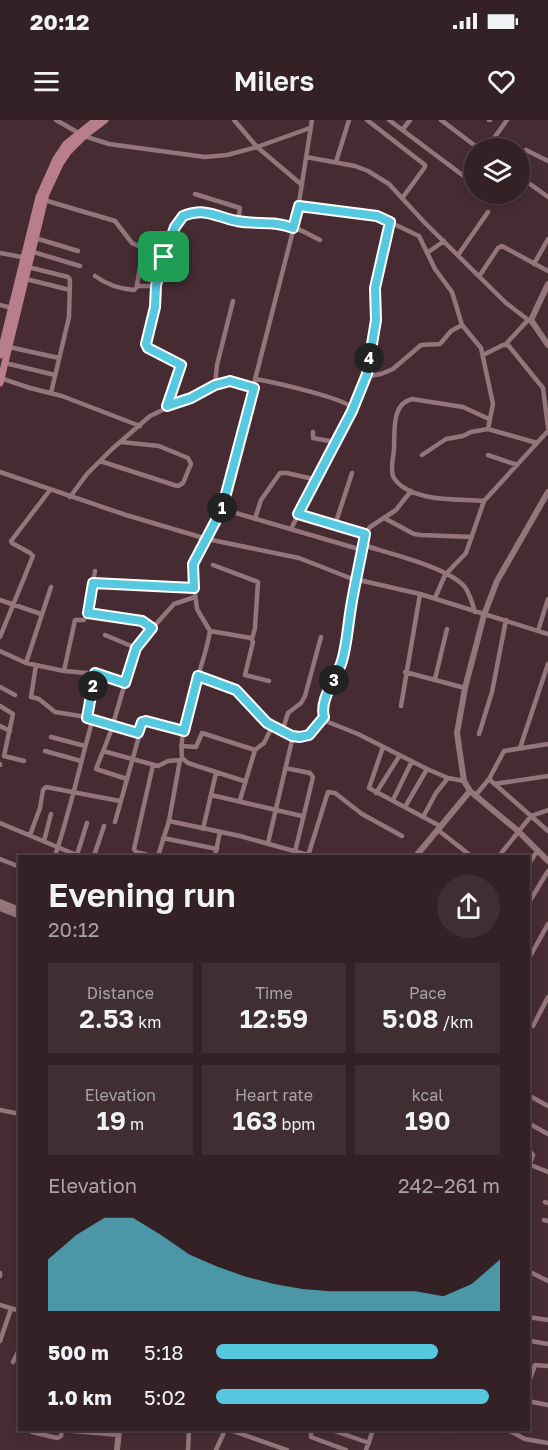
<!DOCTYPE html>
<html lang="en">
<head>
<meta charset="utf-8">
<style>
	body { margin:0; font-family:"Golos Text",sans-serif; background:#3f2e32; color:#f1f3f6; height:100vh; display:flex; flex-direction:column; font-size:22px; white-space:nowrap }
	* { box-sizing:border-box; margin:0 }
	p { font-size:20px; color:#a9a3a7 }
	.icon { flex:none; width:33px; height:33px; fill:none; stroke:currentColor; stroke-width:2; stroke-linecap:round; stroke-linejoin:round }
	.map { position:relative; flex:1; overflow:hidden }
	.panel { position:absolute; left:18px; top:735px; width:512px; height:576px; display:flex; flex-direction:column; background:#342126; border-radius:0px; box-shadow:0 3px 9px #0003,0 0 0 2px #4e3e43 }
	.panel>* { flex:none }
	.buttons { position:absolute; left:464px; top:18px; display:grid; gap:12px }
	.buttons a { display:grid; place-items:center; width:66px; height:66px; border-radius:50%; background:#342126; box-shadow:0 3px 9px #0003,0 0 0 2px #4e3e43; font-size:30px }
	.pin { position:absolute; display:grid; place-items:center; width:51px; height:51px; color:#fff; margin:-26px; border-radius:12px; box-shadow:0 3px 9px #0006 }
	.km { position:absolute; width:30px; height:30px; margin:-15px; border-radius:50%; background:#222; color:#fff; font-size:16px; line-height:30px; text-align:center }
	.round { display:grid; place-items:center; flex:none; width:63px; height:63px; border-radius:32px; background:#3f2e32 }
	.summary { display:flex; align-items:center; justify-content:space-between; height:102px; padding:0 30px }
	h1 { font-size:33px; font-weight:600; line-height:45px }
	.stats { display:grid; grid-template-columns:repeat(3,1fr); gap:9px; height:102px; padding:6px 30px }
	.stats div { display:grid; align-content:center; border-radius:0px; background:#3f2e32; text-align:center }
	.stats b { font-size:26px; font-weight:600 }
	.stats small { font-size:16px; font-weight:400 }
	.stats p { font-size:16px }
	.chart { height:168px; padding:12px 30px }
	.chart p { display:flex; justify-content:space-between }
	.chart svg { width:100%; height:108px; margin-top:6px; fill:#56c9e0; opacity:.7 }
	ul { padding:0 30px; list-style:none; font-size:20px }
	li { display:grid; grid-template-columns:96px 72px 1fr; align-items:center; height:45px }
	li i { height:15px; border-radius:8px; background:#56c9e0 }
	.status { display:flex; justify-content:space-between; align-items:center; height:42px; padding:0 30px; background:#342126; direction:ltr }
	.status svg { height:16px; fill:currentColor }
	header { display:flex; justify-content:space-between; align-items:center; height:78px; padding:0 30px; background:#342126; font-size:27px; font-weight:600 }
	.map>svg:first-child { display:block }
</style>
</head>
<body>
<div class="status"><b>20:12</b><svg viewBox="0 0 49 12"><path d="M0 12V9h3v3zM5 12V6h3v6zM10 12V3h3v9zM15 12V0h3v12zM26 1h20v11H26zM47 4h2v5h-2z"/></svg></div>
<header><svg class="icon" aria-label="menu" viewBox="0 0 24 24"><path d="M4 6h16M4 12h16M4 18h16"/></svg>Milers<svg class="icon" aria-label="heart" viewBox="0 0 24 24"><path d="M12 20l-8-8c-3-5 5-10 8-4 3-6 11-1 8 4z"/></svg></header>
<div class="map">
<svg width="548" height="1330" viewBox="0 0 548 1330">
	<rect width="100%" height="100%" fill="#462c32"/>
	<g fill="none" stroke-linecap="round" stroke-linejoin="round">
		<!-- street -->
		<path stroke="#94757c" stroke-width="4.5" d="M56,0L84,16L109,24L205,37L227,35L257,27L310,8
			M234,0L257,27L302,65
			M367,0L425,45V47L403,77
			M389,0L473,63
			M441,0L478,28
			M489,0H490
			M403,9L410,0
			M487,28L507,0
			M306,37L355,46L368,51L389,64L425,103L506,183L531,202
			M519,37L526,30L548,41
			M336,42L349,0
			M519,56L548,77
			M195,74L240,88L238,101
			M44,80L115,101L132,123L160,136L164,137L167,134L179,100C196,82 219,98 238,101C250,103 263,101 276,102C291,104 306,113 320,120
			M299,86L377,96L419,116L435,149L452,172L462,205L481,228L493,284L488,309L537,323
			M391,102L375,168L376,200L367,254L369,256L381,254L393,249L421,225L440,224L451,211L462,205
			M35,118L78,131
			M143,130L137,165L141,166H156
			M30,131L80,146
			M0,133L27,138
			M427,133L444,121
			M458,135L488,92
			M164,137L157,159L155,187L146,224L148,228L181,245L167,286
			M534,144L548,119
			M28,147L68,157L70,160L69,197L51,273
			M480,155L498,128L502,126L548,151
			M95,156C106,164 121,169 134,170L138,166
			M26,159L70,170
			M0,185L12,188
			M505,225L528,200
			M9,227L59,238
			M483,235L503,225H508L543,268L548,308
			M5,243L55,255
			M0,258L30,268L62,276L140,306
			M256,259C272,262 345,278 352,288L291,409
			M215,265L233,261L254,268
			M352,288L367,254
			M313,312V318L335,322
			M422,335L446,319L463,316L471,312L488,309
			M488,335L517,345
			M100,341L174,365L178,366L183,363L191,344L188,338L159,326L121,322
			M0,352L126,395L207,419L299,438L350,458L420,474L548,514
			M411,371L396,390L370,407L365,414L355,459L345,529L338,552L328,572L322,594L328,602L358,614L427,649L448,658L464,661
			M70,377L87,354L112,329L150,296L215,265L217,245L233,181
			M484,381C459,379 427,381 406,369C401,366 395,361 393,356C390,347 394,336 394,328C395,312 391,284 412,279L463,287L489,299
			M222,389L362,430
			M298,394L365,414
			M384,398L414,414L421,415L472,417
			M255,399L261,380L280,353H287L317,360
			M335,405L352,353
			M363,425C388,433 447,447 464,466C470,473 472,483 475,492
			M213,445L258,462L255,508L252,519
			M93,463L194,468
			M435,478L445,455L466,433L484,381L548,311
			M0,480L41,494
			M88,493L142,501L152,508
			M210,511L251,518L253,522L245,555L269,561
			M538,511L548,479
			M105,515L136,528
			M0,517L33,436L30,433L12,423L11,421L50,370
			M0,531L26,543L64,551L99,554L125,563L133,535L139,523L174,484L195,477
			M26,543L51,467
			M36,545L31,577L39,579L55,592L93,598L138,613
			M64,551L75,500H84L88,493L95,451
			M405,552L465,568
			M198,556L236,570L267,603L293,616L300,617L309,615L324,597
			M435,559L447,509
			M125,563L111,611L96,649L127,659
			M0,567L15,575
			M0,586L13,594L4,636L24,641
			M401,586L420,474
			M87,598L95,553
			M0,606L10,611
			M282,612L288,593L301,583L305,576L321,517
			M479,614L492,572L506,500
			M51,617L85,626
			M181,626L196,627L202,613L255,630L264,623L272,607
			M383,627L369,668L440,706
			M520,628L548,544
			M45,631L81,641
			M103,631L158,646L168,641L180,640
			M0,644V645
			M285,648L310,653L313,657L294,736
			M489,659L548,711
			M244,661L188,643L182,638C178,598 204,550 210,511L197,489L192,449L222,389L297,95L312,0
			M494,664L548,656
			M376,673L400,635
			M211,675L302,696
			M475,676L489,659L504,631L548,624
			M240,680L255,630
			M393,680L412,641
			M405,687L427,649
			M423,697L436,673L448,658
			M169,701L240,716L308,735
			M115,702L143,602L148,601L184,611
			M0,703L79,736
			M203,709L216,653
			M438,710L471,736
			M30,715L40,688L43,670L46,667L120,681
			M163,718L217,729
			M44,721L51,694
			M268,723L293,616
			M77,735L87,703
			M55,736C70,691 80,645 93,598
			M94,736L104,706
			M152,736L136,732L134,729L153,645
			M158,736L169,701L180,640
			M215,736L220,712
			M308,736L328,672L335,673L362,694L402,716
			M499,736L531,696L548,690
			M0,739L20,747
			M528,745L538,730
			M528,784L548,751
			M528,840L548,804
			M533,906L548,877
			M528,975L548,986
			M0,990L20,994
			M528,1003L548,1014
			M528,1028L533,1035L528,1049
			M528,1044L548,1052
			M545,1082L548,1083
			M544,1100L548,1101
			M528,1151L548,1161
			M0,1153V1156
			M0,1185L20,1191
			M528,1197L548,1200
			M0,1221L11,1189
			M531,1221L548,1224
			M13,1242L20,1228
			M528,1265L535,1245L548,1246
			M528,1281L548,1285
			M62,1310L119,1315
			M230,1310L287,1330
			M311,1310V1317L346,1330
			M332,1310L369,1323
			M443,1310L448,1311L454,1310
			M508,1310L525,1319L548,1323
			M32,1312L57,1318L61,1316L62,1310
			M188,1330L189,1310
			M216,1330L225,1310
			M366,1330L373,1310"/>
		<!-- secondary -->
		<path stroke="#94757c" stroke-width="6" d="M548,164L531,200L548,225
			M548,372L497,461L484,495L465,568L457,613L464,661L470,671L518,711L548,741
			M416,736L470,671
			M0,782L20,790
			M0,788L20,796
			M117,1330L119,1310"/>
		<!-- primary -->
		<path stroke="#b97e8d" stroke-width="7" d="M0,235L39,77L56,39L66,24L96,0
			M0,263L46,74L60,44L68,32L84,16L105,0"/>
	</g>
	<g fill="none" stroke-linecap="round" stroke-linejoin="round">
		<!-- route casing -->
		<g stroke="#fff" stroke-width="12">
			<path id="route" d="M299,86L377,96L390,102L375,168L376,200L367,254L352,291L298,394L365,414C361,438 355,462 351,487C348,505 347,524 342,541C337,558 319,579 324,597L309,615L300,617L292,616L267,603L236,570L198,556L184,611L146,601L142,602L138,613L87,598L95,553L125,563L136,528L152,508L142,501L88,493L93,463L194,468L193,444L222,389L254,268L230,261L215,265L191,278L167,286L181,245L148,228L146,224L155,187L156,166L160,148L175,107L183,96C207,87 215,97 237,101C258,105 272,100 293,108Z"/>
		</g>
		<!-- route -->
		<use href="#route" stroke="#56c9e0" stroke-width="8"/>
	</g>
</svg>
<div class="buttons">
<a><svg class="icon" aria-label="layers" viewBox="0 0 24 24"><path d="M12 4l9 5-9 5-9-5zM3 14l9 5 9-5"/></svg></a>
</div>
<div class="pin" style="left:164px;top:137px;background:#1e9e55"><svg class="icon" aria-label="arrive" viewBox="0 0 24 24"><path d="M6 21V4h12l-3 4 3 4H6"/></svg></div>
<b class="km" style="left:222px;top:388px">1</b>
<b class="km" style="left:93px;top:566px">2</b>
<b class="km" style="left:334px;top:560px">3</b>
<b class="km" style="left:369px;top:238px">4</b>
<section class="panel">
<div class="summary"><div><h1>Evening run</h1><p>20:12</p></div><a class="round"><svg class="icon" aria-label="share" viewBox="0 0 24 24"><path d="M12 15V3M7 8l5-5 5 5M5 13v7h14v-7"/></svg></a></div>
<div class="stats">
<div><p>Distance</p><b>2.53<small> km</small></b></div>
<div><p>Time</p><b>12:59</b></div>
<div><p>Pace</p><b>5:08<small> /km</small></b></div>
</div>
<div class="stats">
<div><p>Elevation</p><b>19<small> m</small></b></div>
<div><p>Heart rate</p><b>163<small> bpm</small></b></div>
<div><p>kcal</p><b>190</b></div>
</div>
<div class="chart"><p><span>Elevation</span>242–261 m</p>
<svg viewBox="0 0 160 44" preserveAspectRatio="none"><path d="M0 44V23L10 13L20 6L30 6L40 13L50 21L60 26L70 30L80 33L90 35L100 36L110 36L120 36L130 36L140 38L150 33L160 23V44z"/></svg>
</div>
<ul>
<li><b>500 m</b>5:18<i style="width:78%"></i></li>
<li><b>1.0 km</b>5:02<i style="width:96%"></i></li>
</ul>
</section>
</div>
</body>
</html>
